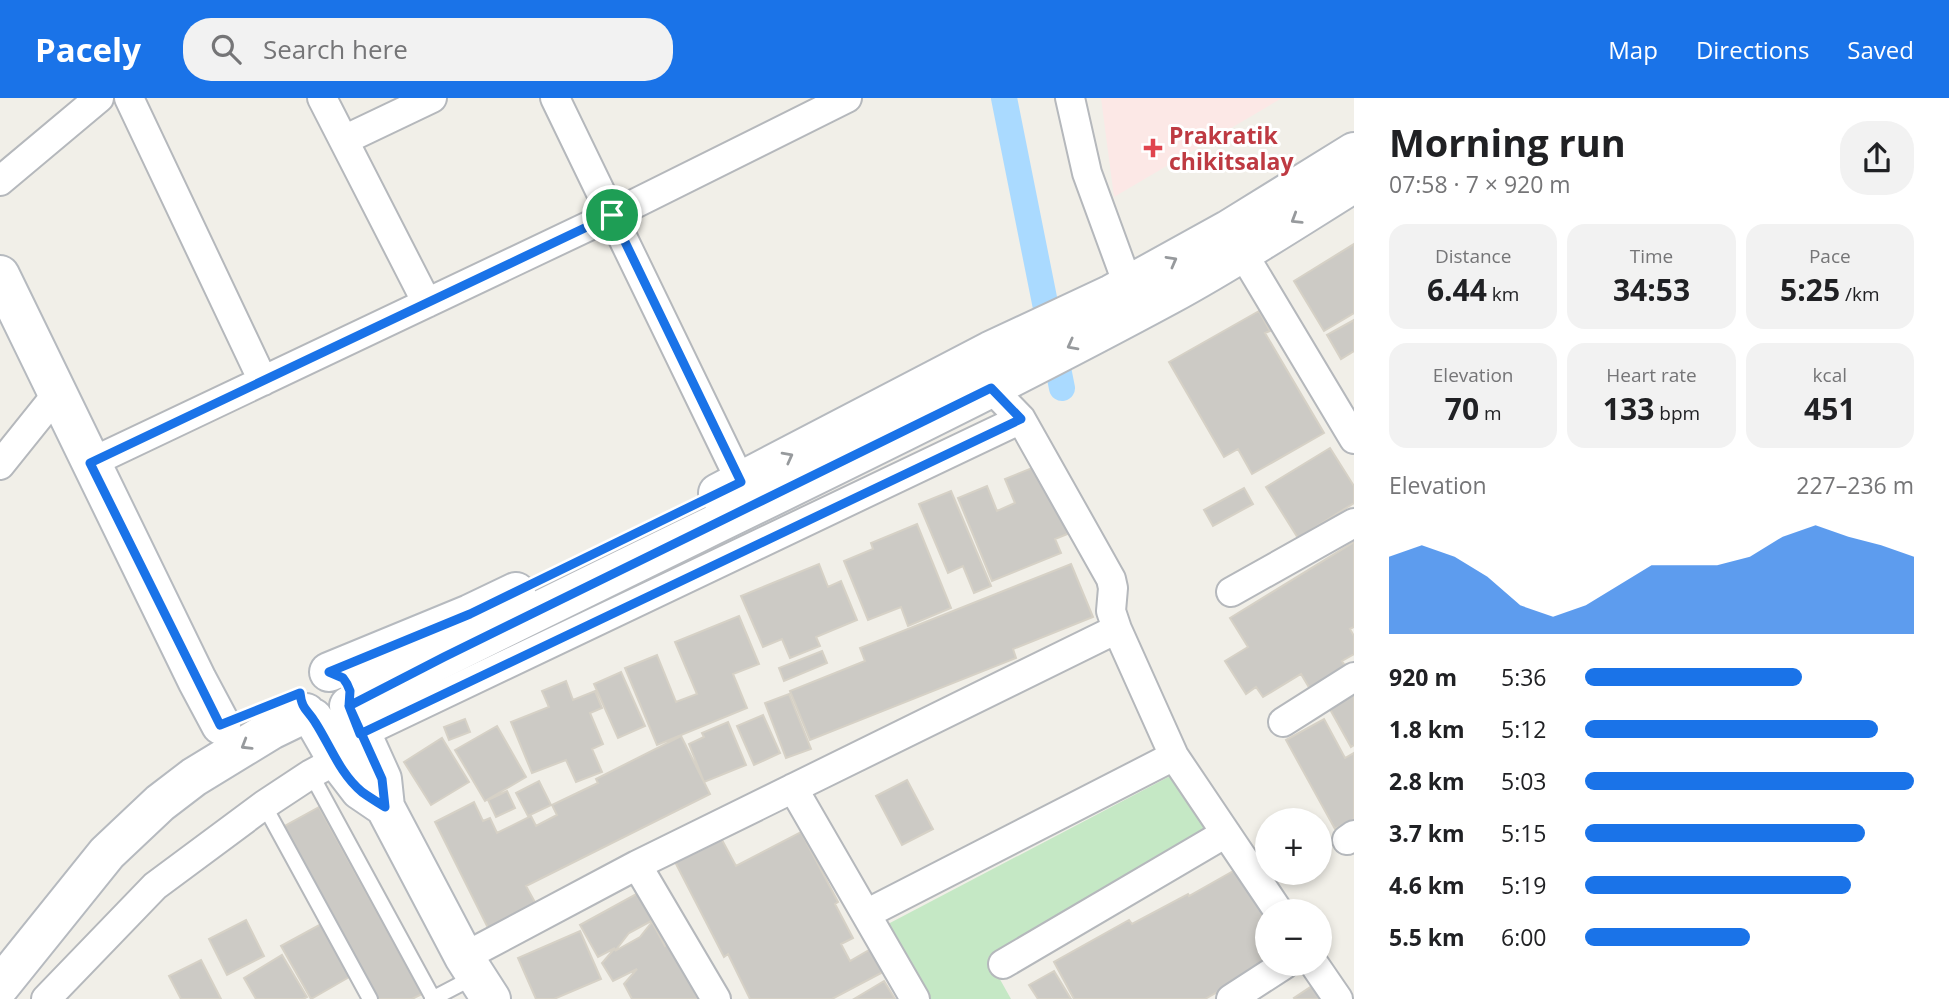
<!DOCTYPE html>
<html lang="en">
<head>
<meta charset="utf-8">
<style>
	body { margin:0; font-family:"Open Sans",sans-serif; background:#f2f2f2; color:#202124; height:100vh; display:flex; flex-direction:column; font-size:26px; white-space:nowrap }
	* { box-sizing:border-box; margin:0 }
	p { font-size:23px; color:#757577 }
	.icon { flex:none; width:38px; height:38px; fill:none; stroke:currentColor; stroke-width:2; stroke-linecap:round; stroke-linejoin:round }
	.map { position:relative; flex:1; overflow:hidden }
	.sheet { display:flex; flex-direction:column; background:#fff; width:595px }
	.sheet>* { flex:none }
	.tools { position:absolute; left:1255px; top:710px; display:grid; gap:14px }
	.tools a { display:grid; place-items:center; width:77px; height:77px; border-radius:50%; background:#fff; box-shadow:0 4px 10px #0003; font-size:35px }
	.pin { position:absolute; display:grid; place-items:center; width:60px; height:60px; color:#fff; margin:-30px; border:4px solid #fff; border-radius:50%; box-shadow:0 2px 7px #0007 }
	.round { display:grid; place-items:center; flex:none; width:74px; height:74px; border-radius:28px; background:#f2f2f2 }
	.overview { display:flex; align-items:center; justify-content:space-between; height:119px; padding:0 35px }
	h1 { font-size:38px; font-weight:700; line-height:52px }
	.figures { display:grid; grid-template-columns:repeat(3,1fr); gap:10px; height:119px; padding:7px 35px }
	.figures div { display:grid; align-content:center; border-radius:18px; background:#f2f2f2; text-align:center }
	.figures b { font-size:30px; font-weight:700 }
	.figures small { font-size:19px; font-weight:400 }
	.figures p { font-size:19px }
	.chart { height:196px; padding:14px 35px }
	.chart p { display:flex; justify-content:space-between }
	.chart svg { width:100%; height:126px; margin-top:7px; fill:#1a73e8; opacity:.7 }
	ul { padding:0 35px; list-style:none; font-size:23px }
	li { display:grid; grid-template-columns:112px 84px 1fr; align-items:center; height:52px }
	li i { height:18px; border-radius:9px; background:#1a73e8 }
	header { display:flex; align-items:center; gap:42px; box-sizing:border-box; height:98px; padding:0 35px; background:#1a73e8; color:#fff }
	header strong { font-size:33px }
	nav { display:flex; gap:38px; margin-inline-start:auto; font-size:24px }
	.search { width:490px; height:63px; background:#f2f2f2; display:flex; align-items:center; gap:18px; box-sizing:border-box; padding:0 24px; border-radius:28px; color:#757577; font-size:26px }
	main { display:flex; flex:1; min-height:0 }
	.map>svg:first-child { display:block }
</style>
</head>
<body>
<header>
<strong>Pacely</strong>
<div class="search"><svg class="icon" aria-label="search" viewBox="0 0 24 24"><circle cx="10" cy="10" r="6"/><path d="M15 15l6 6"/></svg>Search here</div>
<nav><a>Map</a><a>Directions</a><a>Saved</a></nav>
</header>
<main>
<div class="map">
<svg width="1354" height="901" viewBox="0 0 1354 901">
	<rect width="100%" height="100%" fill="#f1efe8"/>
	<!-- medical -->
	<path fill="#fce8e6" d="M1101,0H1282L1114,99Z"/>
	<!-- green -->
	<path fill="#c5e8c5" d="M1176,675L1209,730L988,860L1011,901H931L888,826Z"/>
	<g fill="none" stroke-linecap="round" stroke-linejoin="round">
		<!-- canal -->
		<path stroke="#aadaff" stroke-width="26" d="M1004,0L1062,290"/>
	</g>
	<!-- building -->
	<path fill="#cccac5" stroke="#d6d1c6" stroke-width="2" d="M1354,146V215L1324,233L1294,183Z
		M1259,213L1270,233L1265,235L1324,335L1252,376L1238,351L1224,359L1169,264Z
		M1354,222V253L1341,261L1327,237Z
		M1330,350L1354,388V405L1298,440L1266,389Z
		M1042,366L1070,435L1055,441L1061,455L992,483L958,400L987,388L997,413L1015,405L1005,381Z
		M1244,390L1253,406L1213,428L1204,412Z
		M951,393L991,488L974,495L963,468L948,475L919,406Z
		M917,426L951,510L908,528L901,509L868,522L844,463L873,451L871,445Z
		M1354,444V529L1350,531L1354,538V556L1342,563L1349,574L1313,596L1301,576L1263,599L1256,589L1246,596L1225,563L1248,549L1230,520Z
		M819,466L828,489L841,483L857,522L816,539L820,548L790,560L782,541L763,549L741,498Z
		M1071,466L1093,519L1013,551L1016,560L810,642L790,593L865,563L860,550Z
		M739,518L759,566L733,576L747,610L657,647L625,570L657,557L676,604L697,596L675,544Z
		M822,553L827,565L784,583L779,570Z
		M621,574L645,628L618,640L594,586Z
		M566,583L573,602L595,593L602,610L590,615L603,646L592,651L602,674L576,684L566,662L532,675L511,624L549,609L542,593Z
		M1354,594V647L1351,649L1327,606Z
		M789,596L811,651L786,660L765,605Z
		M763,617L780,655L754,667L737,628Z
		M465,621L470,634L449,642L444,629Z
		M1324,621L1345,660L1354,655V721L1335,731L1286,642Z
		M728,624L746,667L704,684L689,646L704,639L702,635Z
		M497,628L526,679L485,703L455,652Z
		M681,638L710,696L526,788L536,806L488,830L435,724L474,704L483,723L490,720L497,735L531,718L536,728L557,717L552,707L598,685L596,681Z
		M442,640L469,684L431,707L404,664Z
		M907,682L933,731L902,747L876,698Z
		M539,683L551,707L528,718L516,695Z
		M507,693L515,710L496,719L488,702Z
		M319,709L422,896L412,901H378L283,729Z
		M801,734L838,804L835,806L853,840L841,846L850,863L871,851L883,874L832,901H750L728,856L724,859L675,764L721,740L736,768Z
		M1242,768L1267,814V866L1205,901H1074L1054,864L1129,822L1132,826L1188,796L1189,798Z
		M638,795L653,822L629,835L615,853L640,839L652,824L665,848L668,846L699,901H632L624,886L637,871L613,883L602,865L615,850L598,859L580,827Z
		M246,822L264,858L227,877L209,841Z
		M321,826L351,878L311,901L281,848Z
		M580,833L601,881L554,901H536L518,860Z
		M282,857L307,899L303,901H256L244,880Z
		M201,862L221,901H181L169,878Z
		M1054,873L1071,901H1038L1029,887Z
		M884,883L895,901H854Z
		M1318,884L1322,901H1295L1294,900Z"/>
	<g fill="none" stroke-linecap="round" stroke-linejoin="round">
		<!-- lane casing -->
		<g stroke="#b5b8bc" stroke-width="18">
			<path id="lane" d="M311,676L433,900
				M264,707L370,901
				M432,901L474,879"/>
		</g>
		<!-- street casing -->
		<g stroke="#b5b8bc" stroke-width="32">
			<path id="street" d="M129,0L263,283
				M322,0L427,205
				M555,0L741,384
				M1070,0L1087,75L1128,187
				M344,42L432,0
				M0,83L99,0
				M1242,154L1354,341
				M991,290L1021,321L1111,481L1113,490L1111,513L1117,531L1174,658L1279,814
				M90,365L612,117L847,0
				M0,367L57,296
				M1231,494L1354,425
				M1283,624L1354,579
				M360,636L1021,321
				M793,690L915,901
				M1347,742L1354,737
				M637,767L716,901
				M866,816L1174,658
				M464,859L637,767L1117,531
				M1003,866L1226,735
				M1314,866L1338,901
				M46,901L155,788L264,707L311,676L337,662
				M1231,901L1285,866"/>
		</g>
		<!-- secondary casing -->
		<g stroke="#b6babf" stroke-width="42">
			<path id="secondary" d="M0,177L197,582L221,627
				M718,395L990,253L1112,196L1228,132L1354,54
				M329,574L470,516L516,494
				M313,620L337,662L360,692L385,709
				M0,888L107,755L160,705L194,679L271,632L306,615
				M491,901L464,859L385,709L382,681L349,608C621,468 900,342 1169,197C1232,163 1293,123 1354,85"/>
		</g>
		<!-- lane -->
		<use href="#lane" stroke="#fff" stroke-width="14"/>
		<!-- street -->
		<use href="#street" stroke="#fff" stroke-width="28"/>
		<!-- secondary -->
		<use href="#secondary" stroke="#fff" stroke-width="38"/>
	</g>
	<!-- one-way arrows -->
	<defs><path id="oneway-chevron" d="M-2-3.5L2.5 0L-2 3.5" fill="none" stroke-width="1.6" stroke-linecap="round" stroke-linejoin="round" transform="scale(1.75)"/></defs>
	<g stroke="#979a9d">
		<use href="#oneway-chevron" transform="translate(1296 121) rotate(148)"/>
		<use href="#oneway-chevron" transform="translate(1172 163) rotate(-29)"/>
		<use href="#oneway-chevron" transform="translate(1072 247) rotate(152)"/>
		<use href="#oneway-chevron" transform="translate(788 359) rotate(-28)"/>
		<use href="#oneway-chevron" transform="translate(246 647) rotate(149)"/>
	</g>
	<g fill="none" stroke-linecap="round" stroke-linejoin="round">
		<!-- route casing -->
		<g stroke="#fff" stroke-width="14">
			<path id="route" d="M612,117L90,365L220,627L300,595C302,612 307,611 315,624C330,647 340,676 362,694C369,699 377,704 385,709L382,681L349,608L444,559L991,290L1021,321L360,636L349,608L350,593L347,586L343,580L329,574L470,516L741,384L612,117"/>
		</g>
		<!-- route -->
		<use href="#route" stroke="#1a73e8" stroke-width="9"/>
	</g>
	<!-- markers -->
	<path fill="#e0444e" stroke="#fff" stroke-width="2.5" d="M1149.5 39.5h7v7h7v7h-7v7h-7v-7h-7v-7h7z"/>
	<g text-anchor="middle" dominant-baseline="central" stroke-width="6" stroke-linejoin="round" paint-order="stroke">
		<!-- health labels -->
		<g font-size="23" font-weight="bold" fill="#be3a42" stroke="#fff" text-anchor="start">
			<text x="1169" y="37">Prakratik<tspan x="1169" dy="26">chikitsalay</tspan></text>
		</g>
	</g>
</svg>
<div class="tools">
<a>+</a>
<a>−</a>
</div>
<div class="pin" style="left:612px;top:117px;background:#1e9e55"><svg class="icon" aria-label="arrive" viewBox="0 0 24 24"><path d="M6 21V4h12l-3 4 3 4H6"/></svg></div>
</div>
<section class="sheet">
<div class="overview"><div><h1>Morning run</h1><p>07:58 · 7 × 920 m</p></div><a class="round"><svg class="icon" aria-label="share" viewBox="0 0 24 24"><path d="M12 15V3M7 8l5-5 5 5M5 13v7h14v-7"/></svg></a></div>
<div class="figures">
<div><p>Distance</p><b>6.44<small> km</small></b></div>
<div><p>Time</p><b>34:53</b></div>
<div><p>Pace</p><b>5:25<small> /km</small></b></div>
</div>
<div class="figures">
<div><p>Elevation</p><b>70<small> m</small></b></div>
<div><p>Heart rate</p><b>133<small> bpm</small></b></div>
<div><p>kcal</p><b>451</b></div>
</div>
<div class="chart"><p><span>Elevation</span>227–236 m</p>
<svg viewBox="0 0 160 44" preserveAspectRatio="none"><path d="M0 44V17L10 13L20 17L30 24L40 34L50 38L60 34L70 27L80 20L90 20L100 20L110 17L120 10L130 6L140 10L150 13L160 17V44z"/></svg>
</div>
<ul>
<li><b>920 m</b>5:36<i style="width:66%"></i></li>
<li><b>1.8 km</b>5:12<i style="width:89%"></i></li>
<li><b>2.8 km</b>5:03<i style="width:100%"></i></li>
<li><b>3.7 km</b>5:15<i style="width:85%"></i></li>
<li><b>4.6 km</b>5:19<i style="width:81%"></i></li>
<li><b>5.5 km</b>6:00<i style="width:50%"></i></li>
</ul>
</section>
</main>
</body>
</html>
